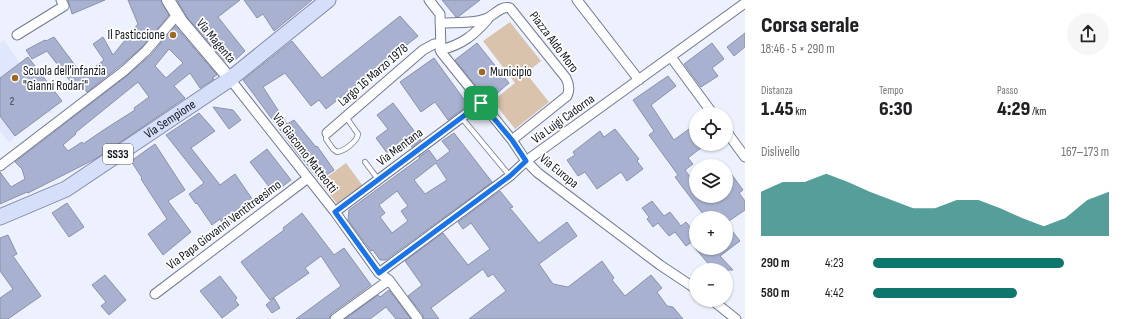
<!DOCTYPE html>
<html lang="it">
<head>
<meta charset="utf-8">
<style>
	body { margin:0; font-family:"Sofia Sans Condensed",sans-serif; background:#f6f6f6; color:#202124; height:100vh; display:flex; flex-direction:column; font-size:15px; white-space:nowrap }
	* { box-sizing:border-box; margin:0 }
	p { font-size:13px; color:#757577 }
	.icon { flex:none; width:22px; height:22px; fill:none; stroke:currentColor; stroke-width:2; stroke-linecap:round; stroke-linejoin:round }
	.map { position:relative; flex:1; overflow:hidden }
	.side { display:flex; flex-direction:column; background:#fff; width:380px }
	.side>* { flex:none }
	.controls { position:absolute; left:689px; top:107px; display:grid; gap:8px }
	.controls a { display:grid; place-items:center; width:44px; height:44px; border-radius:50%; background:#fff; box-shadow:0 1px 3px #0004; font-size:20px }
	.pin { position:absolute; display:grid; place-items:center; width:34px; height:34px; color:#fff; margin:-17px; border-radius:8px; box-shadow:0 2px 6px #0006 }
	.round { display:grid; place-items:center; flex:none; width:42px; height:42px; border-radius:21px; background:#f6f6f6 }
	.headline { display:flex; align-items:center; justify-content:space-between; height:68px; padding:0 16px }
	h1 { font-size:22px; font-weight:800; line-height:30px }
	.metrics { display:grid; grid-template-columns:repeat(3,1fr); gap:6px; height:68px; padding:4px 16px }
	.metrics div { display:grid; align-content:center }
	.metrics b { font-size:20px; font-weight:800 }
	.metrics small { font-size:11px; font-weight:400 }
	.metrics p { font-size:11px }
	.chart { height:112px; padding:8px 16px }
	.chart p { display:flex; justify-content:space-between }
	.chart svg { width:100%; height:72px; margin-top:4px; fill:#0f766e; opacity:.7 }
	ul { padding:0 16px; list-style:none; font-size:13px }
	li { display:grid; grid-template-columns:64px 48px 1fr; align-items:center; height:30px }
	li i { height:10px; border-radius:5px; background:#0f766e }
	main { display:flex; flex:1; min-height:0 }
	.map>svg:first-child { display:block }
</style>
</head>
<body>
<main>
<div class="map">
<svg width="745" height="319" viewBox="0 0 745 319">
	<rect width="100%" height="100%" fill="#edf1fd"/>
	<!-- built -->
	<path fill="#e0e7fd" d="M4,40L53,113H46L15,136L10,143L0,131V43Z"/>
	<!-- green -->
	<path fill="#d9c3ad" d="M510,22L541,61L526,73L549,102L515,129L493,101L515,83L483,41Z
		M346,163L363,186L338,205L320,182Z"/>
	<!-- building -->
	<path fill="#a8b2d0" stroke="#8a92ad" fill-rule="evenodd" d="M68,0H105L72,14Z
		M128,0H161L169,15L142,47L120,66L87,92L82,86L77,90L47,51L32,59L26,50L45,40L46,41L54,37L83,76L104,60L93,44L103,37L113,55L138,24Z
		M177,0H240L218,17L245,51L233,62L225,61L187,17Z
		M244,0H312L274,31L263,14L257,18Z
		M442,0H480L458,17H456Z
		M400,16L418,36L326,109L319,100L311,106L285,73L263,87L287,124L294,120L316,147L317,146L334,170L319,180L302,158H301L243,80L292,41L322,78Z
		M175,26L217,75L212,78L214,79L200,88L190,73L174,86L185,98L97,158L28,193L27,192L0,204V172L11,187L25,179L22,169L15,162L128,75L151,55ZM169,49L183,63L166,78L155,66ZM138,82L149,97L134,108L135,110L105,129L83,144L82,142L68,151L63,145L76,134L75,133Z
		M745,33V47L734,56L727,47Z
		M477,43L509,83L488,101L455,60Z
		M712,43L724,59L712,68L718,76L701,87L684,64Z
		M28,57L62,101L15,136L0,116V78Z
		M434,58L468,105L448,120L435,102L421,112L400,82Z
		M668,76L676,86L651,105L674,140L689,129L691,131L696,126V144H706L688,158L693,164L685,170L696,185V196H726V179L732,175L743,190L739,193L745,201V210L726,223L740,241L720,256L733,270H720L716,265L712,268L695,248H726V218H706L675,177L678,175L649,135L654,131L633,100Z
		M393,103L421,140L412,147L406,139L387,153L376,138L388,129L377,115Z
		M213,107L233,110L241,120L229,129Z
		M199,113L215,131L191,148L220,185L235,174L257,206L229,224L226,220L222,223L220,219L212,225L197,203L196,204L189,194L204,183L166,135Z
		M615,129L639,159L637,161L643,169L627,181L621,172L597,189L585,172L578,176L567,160L575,155L573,152L600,131L604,137Z
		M454,133L492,182L386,260H380L373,250L371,251L348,220L349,210L420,158L419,157L429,150L437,161L450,151L442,141ZM436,163L447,180L425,194L414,180ZM397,191L408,206L401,211L408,221L392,233L380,217L385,213L379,205Z
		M155,144L185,190L168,201L191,232L163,255L148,234L167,219L141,179L142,178L131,161Z
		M267,149L291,180L274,193L250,162Z
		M500,191L513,207L510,208L539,243L567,222L577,236L539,264L553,284L568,287L602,261L614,278L612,280L625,296L651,275L662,288L657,292L667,306L673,307L683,319H469L506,291L493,274L488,277L483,269L431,308L439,319H424L423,315L408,296L422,285L405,261L443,233L468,265L490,249L471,223L463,229L458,222Z
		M652,201L664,216L670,212L681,226L686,222L696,234V239L686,246L675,232L669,236L658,223L653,227L647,219L649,217L642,208Z
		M67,203L84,227L69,237L52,213Z
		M302,213L334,255L344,248L371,285L331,314L329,319H296L341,286L321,256L305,268L309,273L270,300L241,262L284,230L283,228Z
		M8,235L17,254L13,256L41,296L8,319H0V298L13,289L0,271V238Z
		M105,275L126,300L109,315L101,306L106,302L92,285Z
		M220,276L237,298L235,300L239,305L222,318L200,291Z
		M389,290L411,319H396L386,307L370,319H345L378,295L380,297Z
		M274,298L280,308L272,313L266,305Z"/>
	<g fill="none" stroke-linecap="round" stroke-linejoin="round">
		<!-- service casing -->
		<g stroke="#727a94" stroke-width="6">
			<path id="service" d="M461,117L510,176
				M327,133L326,139L333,149L337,152C344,151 357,142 358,134L346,117
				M365,162L378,179"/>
		</g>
		<!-- minor casing -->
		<g stroke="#727a94" stroke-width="11">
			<path id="minor" d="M429,0L440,14L441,52L512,140L526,161L538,173L660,265L696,289
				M577,0L639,80
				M440,23C455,22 472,24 485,19C494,16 501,5 510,8L566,78C569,84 570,90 567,96L512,140
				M17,35L64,6L61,0
				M440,50C462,45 474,35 488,19
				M671,57L713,114
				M230,79L335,212L379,273L389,280L418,319
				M726,131L745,157
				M327,133L423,50L434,44H441
				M0,166L124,71L146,51L177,15
				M335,212L481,103
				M379,273L510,176L526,161L745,3
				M155,294L308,178
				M712,300L736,319
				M335,319L389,280"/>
		</g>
		<!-- tertiary casing -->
		<g stroke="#727a94" stroke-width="14">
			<path id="tertiary" d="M168,0L181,21L230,79"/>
		</g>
		<!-- primary casing -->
		<g stroke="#808aaa" stroke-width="17">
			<g id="primary">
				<path id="s1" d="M0,217L66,189L75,183L230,79L328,0"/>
			</g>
		</g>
		<!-- service -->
		<use href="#service" stroke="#fff" stroke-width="4.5"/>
		<!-- minor -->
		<use href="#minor" stroke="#fff" stroke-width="9"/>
		<!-- tertiary -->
		<use href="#tertiary" stroke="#fff" stroke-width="12"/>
		<!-- primary -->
		<use href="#primary" stroke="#d6dff9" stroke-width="15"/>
	</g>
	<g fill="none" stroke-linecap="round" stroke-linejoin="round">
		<!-- route casing -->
		<g stroke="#fff" stroke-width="8">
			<path id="route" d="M481,103L512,140L526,161L510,176L379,273L335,212Z"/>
		</g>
		<!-- route -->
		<use href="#route" stroke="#1a73e8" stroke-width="5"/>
	</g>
	<!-- markers -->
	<g fill="#9f6724" stroke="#fff" stroke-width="1.5">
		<circle cx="173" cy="35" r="4"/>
		<circle cx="482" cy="72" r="4"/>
		<circle cx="15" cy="78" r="4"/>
	</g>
	<g text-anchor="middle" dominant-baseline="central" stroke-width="3.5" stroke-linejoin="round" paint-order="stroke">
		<!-- number labels -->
		<g font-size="11" fill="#383d4c">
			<text x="12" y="101">2</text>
		</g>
		<!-- shield labels -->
		<rect fill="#fff" stroke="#595c63" stroke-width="1" x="103" y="144" width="30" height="20" rx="3"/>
		<g font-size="12" font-weight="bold" fill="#121620">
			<text x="118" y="154">SS33</text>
		</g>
		<!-- poi labels -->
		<g font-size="13" fill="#121620" stroke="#fff" text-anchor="start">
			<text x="165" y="35" text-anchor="end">Il Pasticcione</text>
			<text x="23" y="71">Scuola dell'infanzia<tspan x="23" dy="15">"Gianni Rodari"</tspan></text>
			<text x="490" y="72">Municipio</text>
		</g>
		<!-- street labels -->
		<g font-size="13" fill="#121620" stroke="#fff">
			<text transform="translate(216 41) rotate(50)">Via Magenta</text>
			<text transform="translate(554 42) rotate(53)">Piazza Aldo Moro</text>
			<text transform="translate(373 75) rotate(-41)">Largo 16 Marzo 1978</text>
			<text stroke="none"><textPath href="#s1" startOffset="197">Via Sempione</textPath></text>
			<text transform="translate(563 119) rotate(-36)">Via Luigi Cadorna</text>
			<text transform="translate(400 147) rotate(-37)">Via Mentana</text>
			<text transform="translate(305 153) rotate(52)">Via Giacomo Matteotti</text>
			<text transform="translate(559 171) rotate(39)">Via Europa</text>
			<text transform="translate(224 225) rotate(-37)">Via Papa Giovanni Ventitreesimo</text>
		</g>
	</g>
</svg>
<div class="controls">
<a><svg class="icon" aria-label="locate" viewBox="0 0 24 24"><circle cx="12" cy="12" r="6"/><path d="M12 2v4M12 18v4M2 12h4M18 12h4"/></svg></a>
<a><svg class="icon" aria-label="layers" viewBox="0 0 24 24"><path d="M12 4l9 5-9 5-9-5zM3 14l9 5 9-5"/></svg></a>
<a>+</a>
<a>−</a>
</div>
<div class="pin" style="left:481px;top:103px;background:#1e9e55"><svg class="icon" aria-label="arrive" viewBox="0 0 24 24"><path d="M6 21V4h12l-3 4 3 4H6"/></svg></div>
</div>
<section class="side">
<div class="headline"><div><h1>Corsa serale</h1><p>18:46 · 5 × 290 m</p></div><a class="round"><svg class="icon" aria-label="share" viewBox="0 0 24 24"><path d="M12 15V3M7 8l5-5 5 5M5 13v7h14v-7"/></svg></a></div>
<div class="metrics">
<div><p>Distanza</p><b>1.45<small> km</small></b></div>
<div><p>Tempo</p><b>6:30</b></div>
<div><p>Passo</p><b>4:29<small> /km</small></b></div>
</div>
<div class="chart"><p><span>Dislivello</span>167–173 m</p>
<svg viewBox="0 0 160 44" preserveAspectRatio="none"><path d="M0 44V17L10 11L20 11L30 6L40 11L50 17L60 22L70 27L80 27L90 22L100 22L110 27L120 33L130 38L140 33L150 22L160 17V44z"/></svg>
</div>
<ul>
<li><b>290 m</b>4:23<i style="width:81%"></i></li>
<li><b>580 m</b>4:42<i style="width:61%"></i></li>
</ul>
</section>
</main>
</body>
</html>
